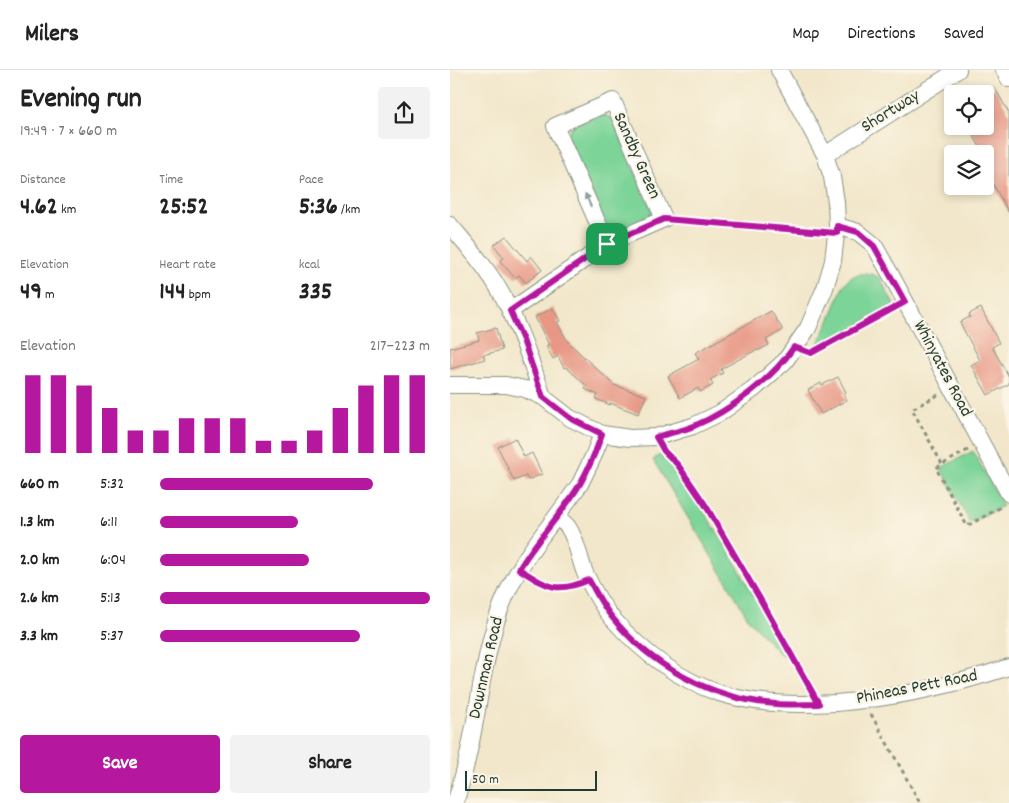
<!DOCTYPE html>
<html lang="en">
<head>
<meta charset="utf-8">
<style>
	body { margin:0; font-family:Dekko,sans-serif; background:#f2f2f2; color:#222; height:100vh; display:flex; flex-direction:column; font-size:19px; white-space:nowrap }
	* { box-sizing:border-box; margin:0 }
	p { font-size:16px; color:#767676 }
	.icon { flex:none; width:28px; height:28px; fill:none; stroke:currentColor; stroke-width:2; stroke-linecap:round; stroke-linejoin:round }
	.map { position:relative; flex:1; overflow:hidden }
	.panel { display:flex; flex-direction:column; background:#fff; width:450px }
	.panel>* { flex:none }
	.tools { position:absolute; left:494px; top:15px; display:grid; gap:10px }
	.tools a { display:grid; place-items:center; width:50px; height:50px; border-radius:5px; background:#fff; box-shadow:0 2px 8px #0003; font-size:25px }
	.scale { position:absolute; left:15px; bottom:12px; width:132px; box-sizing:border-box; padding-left:5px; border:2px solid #1f3d34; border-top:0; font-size:14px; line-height:18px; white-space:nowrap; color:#1f3d34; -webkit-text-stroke:4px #fcf5e5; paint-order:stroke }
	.pin { position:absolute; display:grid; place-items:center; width:42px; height:42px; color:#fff; margin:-21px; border-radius:10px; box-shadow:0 2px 8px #0006 }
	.round { display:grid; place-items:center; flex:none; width:52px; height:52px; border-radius:5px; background:#f2f2f2 }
	.headline { display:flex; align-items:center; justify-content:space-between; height:85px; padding:0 20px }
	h1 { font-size:28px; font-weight:800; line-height:38px }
	.metrics { display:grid; grid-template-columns:repeat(3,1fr); gap:8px; height:85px; padding:5px 20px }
	.metrics div { display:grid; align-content:center }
	.metrics b { font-size:25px; font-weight:800 }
	.metrics small { font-size:14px; font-weight:400 }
	.metrics p { font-size:14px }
	.chart { height:140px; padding:10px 20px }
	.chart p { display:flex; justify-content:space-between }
	.chart svg { width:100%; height:90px; margin-top:5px; stroke:#b5179e; stroke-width:6 }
	.cta { display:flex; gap:10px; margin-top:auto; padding:10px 20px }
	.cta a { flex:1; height:58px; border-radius:5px; background:#b5179e; color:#fff; font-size:20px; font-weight:800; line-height:58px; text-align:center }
	.cta a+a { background:#f2f2f2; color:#222 }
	ul { padding:0 20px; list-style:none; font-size:16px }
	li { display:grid; grid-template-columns:80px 60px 1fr; align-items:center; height:38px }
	li i { height:12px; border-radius:6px; background:#b5179e }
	header { display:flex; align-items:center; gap:30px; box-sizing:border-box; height:70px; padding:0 25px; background:#fff; border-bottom:1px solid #e0e0e0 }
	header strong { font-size:24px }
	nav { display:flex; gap:28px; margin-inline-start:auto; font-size:18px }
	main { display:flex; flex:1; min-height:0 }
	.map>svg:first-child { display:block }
</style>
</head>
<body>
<header>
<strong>Milers</strong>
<nav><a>Map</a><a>Directions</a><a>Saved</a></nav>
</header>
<main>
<section class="panel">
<div class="headline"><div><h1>Evening run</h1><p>19:49 · 7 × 660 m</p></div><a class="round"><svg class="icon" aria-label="share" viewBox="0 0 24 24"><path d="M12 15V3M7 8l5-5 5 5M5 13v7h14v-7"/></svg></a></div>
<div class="metrics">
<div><p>Distance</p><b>4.62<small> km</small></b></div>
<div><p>Time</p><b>25:52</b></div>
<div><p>Pace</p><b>5:36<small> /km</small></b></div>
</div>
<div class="metrics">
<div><p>Elevation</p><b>49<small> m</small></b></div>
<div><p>Heart rate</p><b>144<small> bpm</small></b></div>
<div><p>kcal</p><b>335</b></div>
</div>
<div class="chart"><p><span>Elevation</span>217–223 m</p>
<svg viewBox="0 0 160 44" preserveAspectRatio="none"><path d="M5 44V6M15 44V6M25 44V11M35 44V22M45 44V33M55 44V33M65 44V27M75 44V27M85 44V27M95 44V38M105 44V38M115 44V33M125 44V22M135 44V11M145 44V6M155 44V6"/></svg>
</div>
<ul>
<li><b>660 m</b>5:32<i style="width:79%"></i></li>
<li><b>1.3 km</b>6:11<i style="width:51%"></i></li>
<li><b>2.0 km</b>6:04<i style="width:55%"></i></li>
<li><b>2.6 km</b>5:13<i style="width:100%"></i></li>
<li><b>3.3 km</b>5:37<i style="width:74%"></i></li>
</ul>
<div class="cta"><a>Save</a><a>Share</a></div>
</section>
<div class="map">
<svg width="559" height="733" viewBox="0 0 559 733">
	<rect width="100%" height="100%" fill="#fcf5e5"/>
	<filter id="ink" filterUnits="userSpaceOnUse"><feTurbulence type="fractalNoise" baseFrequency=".02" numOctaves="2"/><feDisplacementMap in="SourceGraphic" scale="10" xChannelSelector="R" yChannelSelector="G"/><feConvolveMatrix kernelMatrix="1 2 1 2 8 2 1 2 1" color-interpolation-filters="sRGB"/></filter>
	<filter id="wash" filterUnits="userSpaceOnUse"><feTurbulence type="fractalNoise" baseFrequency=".0096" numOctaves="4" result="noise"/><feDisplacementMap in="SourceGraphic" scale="20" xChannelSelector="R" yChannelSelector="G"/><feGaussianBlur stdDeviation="1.12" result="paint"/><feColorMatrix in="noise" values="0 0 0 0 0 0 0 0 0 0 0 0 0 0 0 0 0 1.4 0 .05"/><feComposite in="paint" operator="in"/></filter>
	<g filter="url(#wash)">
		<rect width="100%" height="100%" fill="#f2e7cb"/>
		<!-- green -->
		<path fill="#7dd499" stroke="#4e8866" d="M146,44L154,45L162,48L202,141L199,149L164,164L158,160L117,65L121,57Z
			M417,203L424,205L430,208L444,235L365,280L380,249L393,216L399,209L406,205Z
			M523,381L553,436L520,453L491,398Z
			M210,385L227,401L275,474L338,587L329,583L299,550L277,512L203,390Z"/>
		<g id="blocks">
			<!-- building -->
			<path fill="#e89785" d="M545,18L559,43V143L535,100L541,97L535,86V84H534L518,56H535V23Z
				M56,166L77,191L81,186L92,200L76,213L69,205L65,208L50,191L54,188L44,175Z
				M103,238L110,251L107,252L118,272L164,315L196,326L188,344L160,333V335L146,329L148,325L135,319L137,316L116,297L114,298L108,286L103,289L96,276L99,275L85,247Z
				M531,238L549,273L542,277L559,307V314L538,325L521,295L530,290L510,253L513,252L512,251L520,247L519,244Z
				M321,241L333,260L316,270L319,275L307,281L306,280L271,299L273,303L260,310L263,315L250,322L248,318L230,328L218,306L249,289L245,283Z
				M46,258L52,280L33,285L35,289L0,299V278L29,270L27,263Z
				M388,307L396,322L393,324L397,330L371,344L358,320L371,313L372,315Z
				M65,368L74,387L82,383L92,404L78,410L76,406L64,411L48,377Z"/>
		</g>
	</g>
	<g filter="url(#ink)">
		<use href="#blocks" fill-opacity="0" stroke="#889280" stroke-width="1"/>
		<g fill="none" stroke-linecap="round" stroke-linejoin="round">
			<!-- minor casing -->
			<g stroke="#889280" stroke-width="18">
				<path id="minor" d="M329,0L375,85L382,107L386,132L387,156L408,162L424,175L441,205L559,424
					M554,0L559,9
					M375,85L508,0
					M0,155C16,174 34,194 47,216C68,251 80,289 93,327
					M60,241L157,174L214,149L163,31L105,56L157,174
					M0,315H56L75,319L93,327L120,348L152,364L180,368L206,367L243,356L270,343L304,319L335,291L358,258L375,218L383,191L387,156
					M152,364L143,387L130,414L106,447C110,450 115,453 118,457C127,470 129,488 135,503C142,518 151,535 162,548C191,581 227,609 269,623C307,635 347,635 386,633C445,628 502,616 559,597
					M5,733C18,694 25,652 32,611C37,586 42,561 51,537C64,503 84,475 106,447"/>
			</g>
			<!-- path -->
			<path stroke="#889280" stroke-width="3" stroke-dasharray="4 4" stroke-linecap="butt" d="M230,151L371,162
				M361,283L441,239
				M488,325L462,339L492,394
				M518,380L486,398L517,456L551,437
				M214,381L228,395L256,436L313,534L359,617
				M84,508C99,517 107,520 125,515
				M421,644L470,733"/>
			<!-- minor -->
			<use href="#minor" stroke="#fff" stroke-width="16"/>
		</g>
		<!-- one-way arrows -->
		<defs><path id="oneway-solid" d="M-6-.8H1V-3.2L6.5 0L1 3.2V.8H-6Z" transform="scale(1.25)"/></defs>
		<use fill="#8f9e9a" href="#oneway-solid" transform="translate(138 130) rotate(-114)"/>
	</g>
	<g fill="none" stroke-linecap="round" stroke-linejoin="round" filter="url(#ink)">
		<!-- route casing -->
		<g stroke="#fff" stroke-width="10">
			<path id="route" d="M214,149L387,163V156L408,162L424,176L455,232L361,283L344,277C322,309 280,341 244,356C232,361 219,363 206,367L214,381L228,395L256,436L313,534L369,634C355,634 340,635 326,634C262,629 201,597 161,546C152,535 146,522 139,510C106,524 98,517 69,499C87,469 112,444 130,414C139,398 146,381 152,364L120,348L93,327L73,270L60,241L157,174Z"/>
		</g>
		<!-- route -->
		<use href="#route" stroke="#b5179e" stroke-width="6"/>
	</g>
	<g text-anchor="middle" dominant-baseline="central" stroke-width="4.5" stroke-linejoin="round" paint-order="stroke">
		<!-- street labels -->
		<g font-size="18" fill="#1f3d34" stroke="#fcf5e5">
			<text transform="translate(441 42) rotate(-32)">Shortway</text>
			<text transform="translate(186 86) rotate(66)">Sandby Green</text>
			<text transform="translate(492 299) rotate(62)">Whinyates Road</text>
			<text transform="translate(37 598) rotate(-77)">Downman Road</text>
			<text transform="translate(467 618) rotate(-11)">Phineas Pett Road</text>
		</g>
	</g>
</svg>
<div class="tools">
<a><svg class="icon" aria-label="locate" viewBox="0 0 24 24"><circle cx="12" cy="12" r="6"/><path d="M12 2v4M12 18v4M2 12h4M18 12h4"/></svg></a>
<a><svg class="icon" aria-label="layers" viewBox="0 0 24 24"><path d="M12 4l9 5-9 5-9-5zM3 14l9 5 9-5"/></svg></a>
</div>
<div class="scale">50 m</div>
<div class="pin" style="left:157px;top:174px;background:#1e9e55"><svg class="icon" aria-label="arrive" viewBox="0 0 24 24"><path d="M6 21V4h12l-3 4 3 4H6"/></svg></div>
</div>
</main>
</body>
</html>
